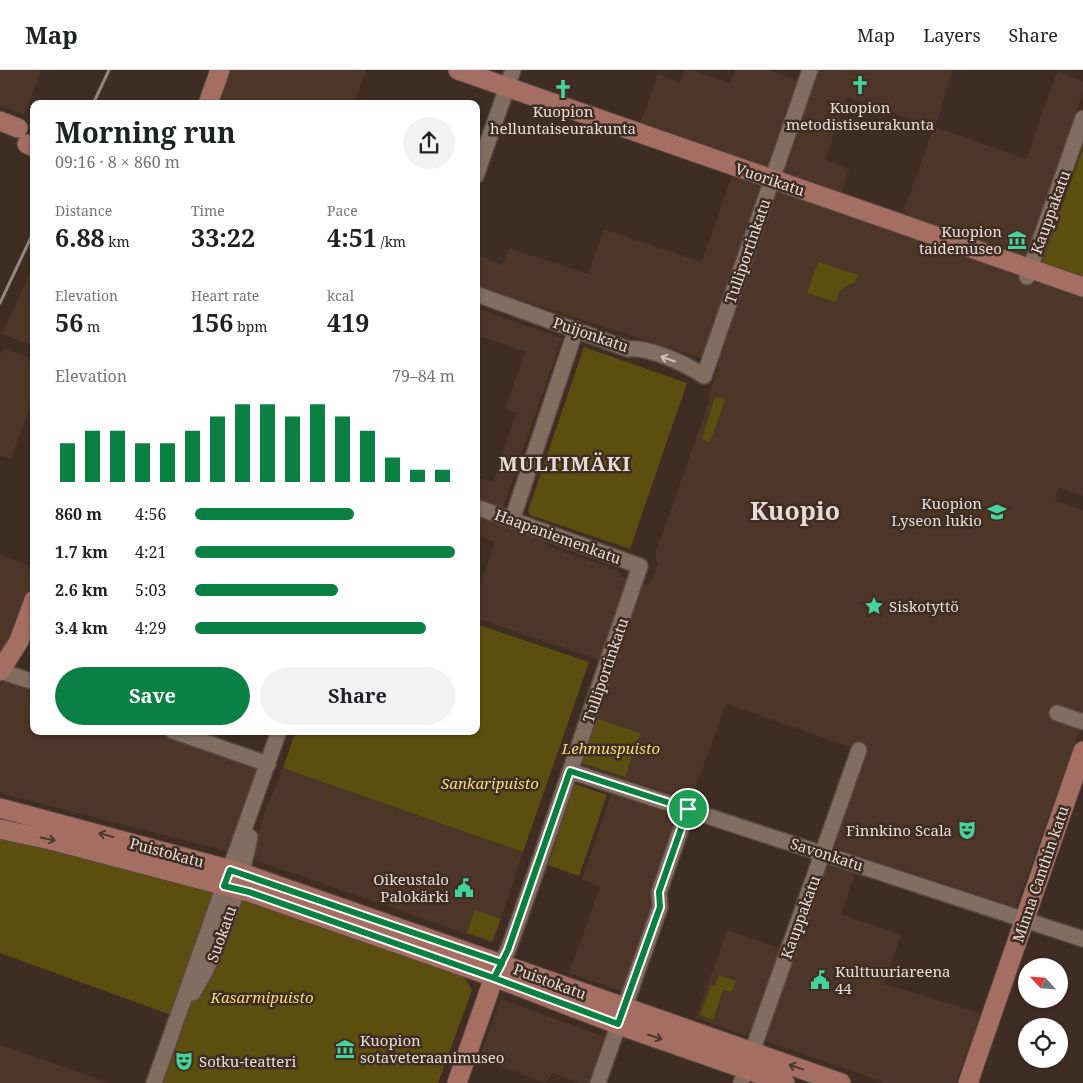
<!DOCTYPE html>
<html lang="en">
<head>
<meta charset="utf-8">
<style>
	body { margin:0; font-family:"Noto Serif",serif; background:#f2f2f2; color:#202124; height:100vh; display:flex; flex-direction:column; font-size:19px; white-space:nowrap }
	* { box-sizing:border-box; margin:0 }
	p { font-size:16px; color:#757577 }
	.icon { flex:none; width:28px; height:28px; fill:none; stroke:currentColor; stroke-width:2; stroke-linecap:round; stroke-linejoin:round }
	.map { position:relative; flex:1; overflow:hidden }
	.panel { position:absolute; left:30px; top:30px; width:450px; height:635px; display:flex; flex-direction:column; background:#fff; border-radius:10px; box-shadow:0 1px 4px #0004 }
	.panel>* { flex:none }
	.needle { width:32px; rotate:296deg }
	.controls { position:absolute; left:1018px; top:888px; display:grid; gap:10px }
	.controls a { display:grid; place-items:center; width:50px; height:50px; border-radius:50%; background:#fff; box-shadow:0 1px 4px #0004; font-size:25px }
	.pin { position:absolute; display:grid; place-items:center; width:42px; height:42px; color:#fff; margin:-21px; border:2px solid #fff; border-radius:50%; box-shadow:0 1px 5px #0007 }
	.round { display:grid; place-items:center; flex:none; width:52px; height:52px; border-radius:26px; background:#f2f2f2 }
	.overview { display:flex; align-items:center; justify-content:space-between; height:85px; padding:0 25px }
	h1 { font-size:28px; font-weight:700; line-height:38px }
	.metrics { display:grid; grid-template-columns:repeat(3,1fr); gap:8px; height:85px; padding:5px 25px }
	.metrics div { display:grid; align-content:center }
	.metrics b { font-size:25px; font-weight:700 }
	.metrics small { font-size:14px; font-weight:400 }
	.metrics p { font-size:14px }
	.chart { height:140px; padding:10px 25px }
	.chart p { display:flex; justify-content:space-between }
	.chart svg { width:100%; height:90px; margin-top:5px; stroke:#0b8043; stroke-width:6 }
	.primary-button { display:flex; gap:10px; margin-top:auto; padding:10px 25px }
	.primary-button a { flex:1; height:58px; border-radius:30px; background:#0b8043; color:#fff; font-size:20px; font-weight:700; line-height:58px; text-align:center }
	.primary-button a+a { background:#f2f2f2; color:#202124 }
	ul { padding:0 25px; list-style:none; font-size:16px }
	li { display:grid; grid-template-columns:80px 60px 1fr; align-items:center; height:38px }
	li i { height:12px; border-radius:6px; background:#0b8043 }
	header { display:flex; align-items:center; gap:30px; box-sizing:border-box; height:70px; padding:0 25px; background:#fff; border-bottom:1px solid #e0e0e0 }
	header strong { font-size:24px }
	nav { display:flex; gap:28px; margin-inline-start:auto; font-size:18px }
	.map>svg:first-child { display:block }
</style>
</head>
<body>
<header>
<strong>Map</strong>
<nav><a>Map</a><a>Layers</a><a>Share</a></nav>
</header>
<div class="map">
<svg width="1083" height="1013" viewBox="0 0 1083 1013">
	<rect width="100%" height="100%" fill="#3f2d23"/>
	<!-- built -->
	<path fill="#4d3527" d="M0,0H41L24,45L0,36Z
		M229,0H366L354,34H217Z
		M685,0H692L730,13L735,0H768L797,10L766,99L640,55L658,4L680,12Z
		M818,0H953L935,57L1026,89L1057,2L1083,11V22L1026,188L901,148L934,57L847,27L825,90L849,99L840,125L781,104Z
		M732,105L774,122L775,120L1083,225V426L1059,418L1055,430L1083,440V651L1016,837L832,777L865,682L726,634L691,730L580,694L608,593L476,548V527L495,472L476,465V444L539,468L550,477L617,500L622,507L647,515L653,508L658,494L655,485L709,332L708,327L718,298L716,293L698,287L476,216V185L503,195L509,178L588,204L604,159L702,192Z
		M34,194V276L2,264Z
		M476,238L562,268L503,437L476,428V407L493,412L516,343L505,339L525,282L476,265Z
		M3,278L34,289V325L11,389L0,385V285Z
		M0,485L34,497V506L11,568L0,586Z
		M6,609L34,619V661H151L258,700L230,782L0,723V615Z
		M283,698L523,782L493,873L255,790V779L265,742Z
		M611,724L678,746L651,824L654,835L624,922L569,903L600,817L582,810Z
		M825,795L855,804L841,844L901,865L884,914L981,943L956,1013H885L763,970Z
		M727,860L781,879L751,966L743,965L696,948Z
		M501,929L605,967L589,1013H579L552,1003L546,1013L479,989Z
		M0,975L110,1013H0Z"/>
	<!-- green -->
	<path fill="#5c4e0f" d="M1083,78V207L1042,192Z
		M818,192L858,205L855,212L840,220L836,232L807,223Z
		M584,277L687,313L630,479L530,445L528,441Z
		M718,327L725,330L710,372L702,369L714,329Z
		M476,554L589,592L523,782L283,698L296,661H476Z
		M597,649L640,663L625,707L582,693Z
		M575,714L607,725L579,806L548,795Z
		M0,767L253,833L464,907L472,920L438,1013H154L177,947L0,883Z
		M475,840L501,849L492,871L467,863Z
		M719,905L736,911L732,922L723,920L713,950L700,945L711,915L715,916Z"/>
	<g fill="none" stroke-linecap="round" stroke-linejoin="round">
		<!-- minor casing -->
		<g stroke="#584840" stroke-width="18">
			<path id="minor" d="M476,106L513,0
				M1027,207L1083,48
				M476,224L628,279C650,277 686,294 704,306L810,0
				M476,437L640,496L532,813L508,880L496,903
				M512,450L576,259
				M0,601L34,612
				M1057,643L1083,652
				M173,661L268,694
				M570,701L1083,869
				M193,923C222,876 239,820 250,767
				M154,1013L279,661
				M598,1013L660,837L659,822L688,739
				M741,1013L859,680"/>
		</g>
		<!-- major casing -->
		<g stroke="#584840" stroke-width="21">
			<path id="major" d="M458,0L1083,217
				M208,34L220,0
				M0,51L18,58
				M27,74L34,77
				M0,601L19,571L34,530
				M0,738L242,803L841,1013
				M0,759L55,771L249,822L494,907L619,955L785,1013
				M457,1013L494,907
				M968,1013L1083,681"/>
		</g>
		<!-- minor -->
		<use href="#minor" stroke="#826d61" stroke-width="15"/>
		<!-- major -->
		<use href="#major" stroke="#a56e63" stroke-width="19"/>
		<!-- rail -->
		<path stroke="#95867e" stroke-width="3" d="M93,34L109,0
			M0,233L34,161"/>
	</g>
	<!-- one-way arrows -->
	<defs><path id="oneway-shaft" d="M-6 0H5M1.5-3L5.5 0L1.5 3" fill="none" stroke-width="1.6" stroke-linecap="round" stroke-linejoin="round" transform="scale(1.25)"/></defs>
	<use stroke="#cec0b8" href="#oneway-shaft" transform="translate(668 289) rotate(-161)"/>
	<g stroke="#4e372d">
		<use href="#oneway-shaft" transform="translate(106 765) rotate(-165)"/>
		<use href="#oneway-shaft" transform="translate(48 769) rotate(12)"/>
		<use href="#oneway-shaft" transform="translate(655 967) rotate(19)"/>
		<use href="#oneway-shaft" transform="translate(796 997) rotate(-161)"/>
	</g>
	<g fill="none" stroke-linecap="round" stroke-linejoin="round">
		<!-- route casing -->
		<g stroke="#fff" stroke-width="10">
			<path id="route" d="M688,739L570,701L508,880L494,908L249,822L224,816L230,800L502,893L494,908L618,954L660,837L659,822L688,739"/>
		</g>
		<!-- route -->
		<use href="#route" stroke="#0b8043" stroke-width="6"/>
	</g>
	<!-- icons -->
	<defs>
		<g id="church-bare" transform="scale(1.5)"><path d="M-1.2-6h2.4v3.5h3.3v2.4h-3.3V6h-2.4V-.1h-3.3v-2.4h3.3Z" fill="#46d49e" stroke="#3f2d23" stroke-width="2.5" paint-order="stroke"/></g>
		<g id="museum-bare" transform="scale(1.5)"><path d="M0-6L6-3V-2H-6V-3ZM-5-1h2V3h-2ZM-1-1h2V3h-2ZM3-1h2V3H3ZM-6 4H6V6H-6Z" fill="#46d49e" stroke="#3f2d23" stroke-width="2.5" paint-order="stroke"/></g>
		<g id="school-bare" transform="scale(1.5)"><path d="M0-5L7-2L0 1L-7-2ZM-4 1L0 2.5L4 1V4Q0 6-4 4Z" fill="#46d49e" stroke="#3f2d23" stroke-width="2.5" paint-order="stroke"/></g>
		<g id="sight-bare" transform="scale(1.5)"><path d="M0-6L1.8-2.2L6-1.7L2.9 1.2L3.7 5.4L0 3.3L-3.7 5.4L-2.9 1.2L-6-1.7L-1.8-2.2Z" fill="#46d49e" stroke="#3f2d23" stroke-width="2.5" paint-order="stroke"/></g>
		<g id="theatre-bare" transform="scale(1.5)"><path d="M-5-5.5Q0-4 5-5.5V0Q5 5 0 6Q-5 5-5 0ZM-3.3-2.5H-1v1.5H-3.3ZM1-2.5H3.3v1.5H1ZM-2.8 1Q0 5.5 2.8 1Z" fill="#46d49e" stroke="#3f2d23" stroke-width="2.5" paint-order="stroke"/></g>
		<g id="civic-bare" transform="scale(1.5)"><path d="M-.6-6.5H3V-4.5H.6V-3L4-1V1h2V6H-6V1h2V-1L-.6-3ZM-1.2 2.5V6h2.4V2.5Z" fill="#46d49e" stroke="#3f2d23" stroke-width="2.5" paint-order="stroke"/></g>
	</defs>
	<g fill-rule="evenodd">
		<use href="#church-bare" x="860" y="15"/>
		<use href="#church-bare" x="563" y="19"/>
		<use href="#museum-bare" x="1017" y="170"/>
		<use href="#school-bare" x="997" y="442"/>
		<use href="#sight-bare" x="874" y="536"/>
		<use href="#theatre-bare" x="967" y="760"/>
		<use href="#civic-bare" x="464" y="818"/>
		<use href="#civic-bare" x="820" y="910"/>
		<use href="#museum-bare" x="345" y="979"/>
		<use href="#theatre-bare" x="184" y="991"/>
	</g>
	<g text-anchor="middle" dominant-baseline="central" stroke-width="5" stroke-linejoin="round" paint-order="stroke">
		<!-- poi labels -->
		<g font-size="15" fill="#e8dbd5" stroke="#3f2d23" text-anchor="end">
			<text x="860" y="37" text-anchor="middle">Kuopion<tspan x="860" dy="17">metodistiseurakunta</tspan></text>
			<text x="563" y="41" text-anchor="middle">Kuopion<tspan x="563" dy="17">helluntaiseurakunta</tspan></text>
			<text x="1002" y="161">Kuopion<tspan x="1002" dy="17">taidemuseo</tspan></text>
			<text x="982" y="433">Kuopion<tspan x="982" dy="17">Lyseon lukio</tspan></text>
			<text x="889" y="536" text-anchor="start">Siskotyttö</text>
			<text x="952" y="760">Finnkino Scala</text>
			<text x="449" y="809">Oikeustalo<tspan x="449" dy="17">Palokärki</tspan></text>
			<text x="835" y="901" text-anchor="start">Kulttuuriareena<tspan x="835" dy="17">44</tspan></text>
			<text x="360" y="970" text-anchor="start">Kuopion<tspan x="360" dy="17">sotaveteraanimuseo</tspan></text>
			<text x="199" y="991" text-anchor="start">Sotku-teatteri</text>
		</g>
		<!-- street labels -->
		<g font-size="15" fill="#e8dbd5" stroke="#3f2d23">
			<text transform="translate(770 109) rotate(19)">Vuorikatu</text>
			<text transform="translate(1050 142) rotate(-70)">Kauppakatu</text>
			<text transform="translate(747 181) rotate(-71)">Tulliportinkatu</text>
			<text transform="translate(591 264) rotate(19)">Puijonkatu</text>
			<text transform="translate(558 466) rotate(20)">Haapaniemenkatu</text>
			<text transform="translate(605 600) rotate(-71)">Tulliportinkatu</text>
			<text transform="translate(167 782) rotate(15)">Puistokatu</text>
			<text transform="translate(827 784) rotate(18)">Savonkatu</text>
			<text transform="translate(1040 804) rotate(-71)">Minna Canthin katu</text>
			<text transform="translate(800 847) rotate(-70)">Kauppakatu</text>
			<text transform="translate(221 864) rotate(-70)">Suokatu</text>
			<text transform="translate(550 911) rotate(20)">Puistokatu</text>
		</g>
		<!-- park labels -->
		<g font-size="15" font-style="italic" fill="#f5dc7a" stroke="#3f2d23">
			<text x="611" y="678">Lehmuspuisto</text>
			<text x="490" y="713">Sankaripuisto</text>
			<text x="262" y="927">Kasarmipuisto</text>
		</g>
		<!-- district labels -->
		<g font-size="20" font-weight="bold" letter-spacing="1" fill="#e8dbd5" stroke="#3f2d23">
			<text x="565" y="393">MULTIMÄKI</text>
		</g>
		<!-- town labels -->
		<g font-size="25" font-weight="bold" fill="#e8dbd5" stroke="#3f2d23">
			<text x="795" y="440">Kuopio</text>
		</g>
	</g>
</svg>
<div class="controls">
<a><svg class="needle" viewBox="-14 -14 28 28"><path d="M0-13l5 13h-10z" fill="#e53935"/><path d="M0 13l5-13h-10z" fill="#757577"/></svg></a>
<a><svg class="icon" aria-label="locate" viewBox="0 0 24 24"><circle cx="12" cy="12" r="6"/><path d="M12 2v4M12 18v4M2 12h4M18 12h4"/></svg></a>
</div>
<div class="pin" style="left:688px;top:739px;background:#1e9e55"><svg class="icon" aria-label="arrive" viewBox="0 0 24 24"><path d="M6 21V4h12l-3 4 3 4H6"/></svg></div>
<section class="panel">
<div class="overview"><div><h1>Morning run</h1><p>09:16 · 8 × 860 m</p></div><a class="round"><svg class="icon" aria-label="share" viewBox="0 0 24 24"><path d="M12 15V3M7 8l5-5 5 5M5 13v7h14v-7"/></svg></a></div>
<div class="metrics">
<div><p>Distance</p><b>6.88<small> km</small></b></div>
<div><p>Time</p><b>33:22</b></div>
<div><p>Pace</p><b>4:51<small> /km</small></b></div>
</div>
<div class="metrics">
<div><p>Elevation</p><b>56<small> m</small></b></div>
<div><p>Heart rate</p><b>156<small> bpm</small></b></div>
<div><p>kcal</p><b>419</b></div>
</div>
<div class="chart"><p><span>Elevation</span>79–84 m</p>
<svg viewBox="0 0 160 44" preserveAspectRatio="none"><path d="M5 44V25M15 44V19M25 44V19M35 44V25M45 44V25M55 44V19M65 44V12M75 44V6M85 44V6M95 44V12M105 44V6M115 44V12M125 44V19M135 44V32M145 44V38M155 44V38"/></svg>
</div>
<ul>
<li><b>860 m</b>4:56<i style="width:61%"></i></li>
<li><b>1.7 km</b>4:21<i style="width:100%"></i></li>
<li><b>2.6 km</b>5:03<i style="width:55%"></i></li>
<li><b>3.4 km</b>4:29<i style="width:89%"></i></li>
</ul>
<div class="primary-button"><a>Save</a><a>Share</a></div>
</section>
</div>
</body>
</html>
